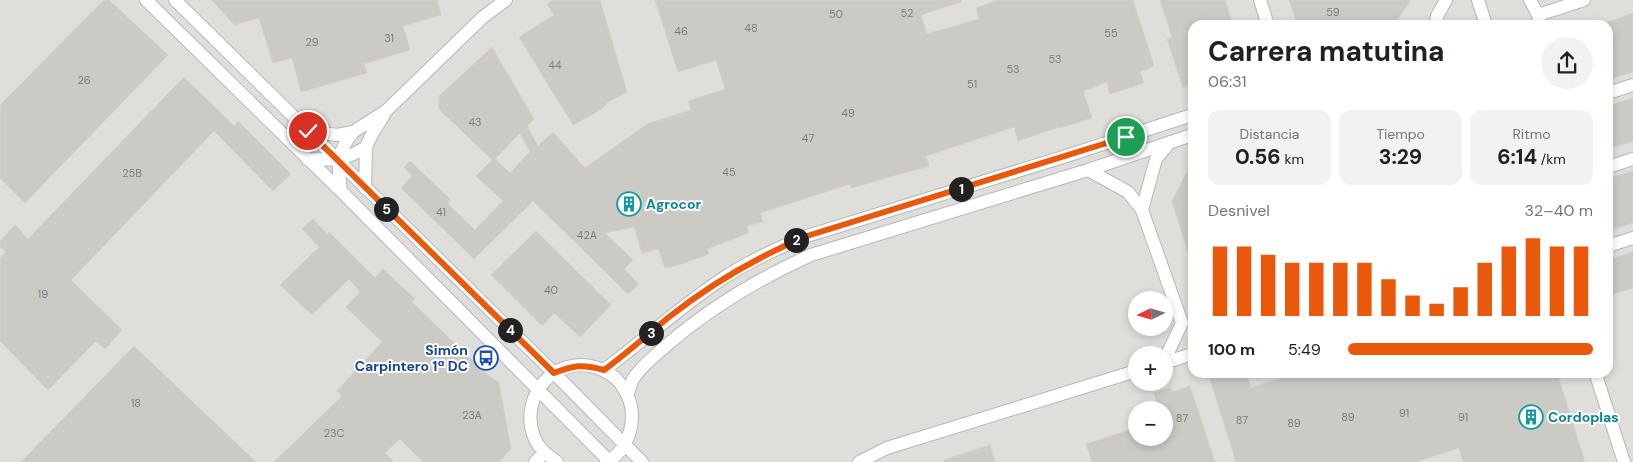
<!DOCTYPE html>
<html lang="es">
<head>
<meta charset="utf-8">
<style>
	body { margin:0; font-family:"DM Sans",sans-serif; background:#f2f2f2; color:#202124; height:100vh; display:flex; flex-direction:column; font-size:19px; white-space:nowrap }
	* { box-sizing:border-box; margin:0 }
	p { font-size:16px; color:#757577 }
	.icon { flex:none; width:28px; height:28px; fill:none; stroke:currentColor; stroke-width:2; stroke-linecap:round; stroke-linejoin:round }
	.map { position:relative; flex:1; overflow:hidden }
	.sheet { position:absolute; left:1188px; top:20px; width:425px; height:358px; display:flex; flex-direction:column; background:#fff; border-radius:15px; box-shadow:0 2px 8px #0003 }
	.sheet>* { flex:none }
	.needle { width:32px; rotate:265deg }
	.buttons { position:absolute; left:1128px; top:291px; display:grid; gap:10px }
	.buttons a { display:grid; place-items:center; width:45px; height:45px; border-radius:50%; background:#fff; box-shadow:0 2px 8px #0003; font-size:25px }
	.pin { position:absolute; display:grid; place-items:center; width:42px; height:42px; color:#fff; margin:-21px; border:2px solid #fff; border-radius:50%; box-shadow:0 1px 5px #0007 }
	.km { position:absolute; width:25px; height:25px; margin:-12px; border-radius:50%; background:#222; color:#fff; font-size:14px; line-height:25px; text-align:center }
	.round { display:grid; place-items:center; flex:none; width:52px; height:52px; border-radius:26px; background:#f2f2f2 }
	.summary { display:flex; align-items:center; justify-content:space-between; height:85px; padding:0 20px }
	h1 { font-size:28px; font-weight:700; line-height:38px }
	.figures { display:grid; grid-template-columns:repeat(3,1fr); gap:8px; height:85px; padding:5px 20px }
	.figures div { display:grid; align-content:center; border-radius:12px; background:#f2f2f2; text-align:center }
	.figures b { font-size:21px; font-weight:700 }
	.figures small { font-size:14px; font-weight:400 }
	.figures p { font-size:14px }
	.chart { height:140px; padding:10px 20px }
	.chart p { display:flex; justify-content:space-between }
	.chart svg { width:100%; height:90px; margin-top:5px; stroke:#ea580c; stroke-width:6 }
	ul { padding:0 20px; list-style:none; font-size:16px }
	li { display:grid; grid-template-columns:80px 60px 1fr; align-items:center; height:38px }
	li i { height:12px; border-radius:6px; background:#ea580c }
	.map>svg:first-child { display:block }
</style>
</head>
<body>
<div class="map">
<svg width="1633" height="462" viewBox="0 0 1633 462">
	<rect width="100%" height="100%" fill="#f1efe8"/>
	<!-- industrial -->
	<path fill="#e0deda" fill-rule="evenodd" d="M0,0H1633V462H0ZM1192,25H1608V372H1192ZM1136,300H1164V328H1136ZM1136,355H1164V382H1136ZM1136,410H1164V438H1136Z"/>
	<!-- building -->
	<path fill="#cccac5" stroke="#d6d1c6" fill-rule="evenodd" d="M104,0H109L168,55L25,203L0,178V105Z
		M212,0H437L441,15L403,26L410,50L364,64L367,73L301,92L292,58L273,63L259,18L234,25Z
		M553,0H600L627,92L608,102L602,109L573,125L519,37L554,15L547,4Z
		M655,0H961V2L921,15L927,34L979,19L976,8L997,0H1133L1154,66L1140,72L1144,83L1110,94L1107,82L1083,91L1092,118L1059,128V127L1018,141L1014,127L926,156L929,166L851,188L850,184L760,213L763,222L747,226L748,233L707,249L709,254L682,264L665,268L658,249L642,253L634,227L605,233L633,260L624,269L639,284L628,294L533,201L474,259L401,188L412,176L404,167L410,161L451,200L447,203L475,230L503,201L476,176L492,160L439,109V96L492,47L534,119L527,126L538,146L553,132L585,168L647,124L691,110L688,101L725,89L716,60L678,72ZM520,133L530,152L510,173L495,159Z
		M1160,0H1225L1233,25H1192V85L1183,88L1167,39L1172,37Z
		M1289,0H1411L1397,20L1384,25L1383,22L1375,25H1298Z
		M1633,13V72L1608,80V22Z
		M184,77L234,126L238,121L291,174L273,191L214,131L71,280L122,330L105,349L96,341L48,390L0,341V258L6,252L0,247V241L15,225L28,239Z
		M1633,98V141L1608,149V106Z
		M1192,162V258L1190,259L1172,201Z
		M1633,171V223L1608,231V179Z
		M313,219L327,234L329,232L375,278L383,269L415,299L412,302L483,371L499,383L511,449L499,462H423L400,439L385,453L394,462H274L342,396L337,391L382,342L346,307L360,292L349,279L312,315L280,285L319,247L302,229Z
		M536,231L611,305L580,337L554,313L542,326L491,275Z
		M1633,252V288L1608,296V260Z
		M134,346L256,462H21Z
		M1230,372H1246L1251,388L1299,372H1557L1585,462H1463L1459,448L1416,462H1236L1210,379Z
		M1190,386L1215,462H1092L1086,444L1136,428V438H1168L1164,425V410H1159L1154,393L1170,388L1172,392Z
		M990,445L995,462H944V460Z"/>
	<g fill="none" stroke-linecap="round" stroke-linejoin="round">
		<!-- minor casing -->
		<g stroke="#b5b8bc" stroke-width="14">
			<path id="minor" d="M146,0L341,191L610,462
				M175,0L554,373L642,462
				M1260,0L1268,25
				M1478,0L1486,25
				M1530,0L1538,15L1540,25
				M1538,15L1584,0
				M1436,25L1437,16L1446,0
				M1608,93L1633,85
				M308,131L337,135L353,132L386,111L483,17L506,0
				M307,159C335,160 342,162 366,147
				M1608,167L1633,159
				M1088,170L1128,192L1142,210L1182,323L1164,361
				M365,188L366,147L372,134L384,115
				M341,191C338,164 335,155 353,132
				M1142,210L1156,159L1170,142
				M1608,246L1633,238
				M1164,363L1192,354
				M604,370C646,339 684,303 728,275C753,259 780,247 807,236L1060,158L1192,115
				M1595,372L1624,462
				M628,394C629,389 631,384 633,379C642,365 656,355 668,344C711,307 760,278 811,255L1088,170L1192,135
				M535,462L544,453
				M557,462C547,455 538,448 534,437C519,398 553,355 595,367C604,370 614,375 620,383C628,394 633,405 632,418C631,436 623,454 606,462
				M859,462L887,448L1136,371"/>
		</g>
		<!-- minor -->
		<use href="#minor" stroke="#fff" stroke-width="12"/>
	</g>
	<g fill="none" stroke-linecap="round" stroke-linejoin="round">
		<!-- route casing -->
		<g stroke="#fff" stroke-width="10">
			<path id="route" d="M308,131L554,373C574,365 583,364 604,370C627,353 647,335 669,317C712,283 757,257 807,236L1126,137"/>
		</g>
		<!-- route -->
		<use href="#route" stroke="#ea580c" stroke-width="6"/>
	</g>
	<!-- icons -->
	<defs>
		<g id="building-ring" transform="scale(1.25)"><circle r="9.5" fill="#fff" stroke="#0f9aa8" stroke-width="1.5"/><path d="M-4-6H4V6H1V3H-1V6H-4ZM-2.5-4.3h1.7v1.8h-1.7ZM.8-4.3h1.7v1.8H.8ZM-2.5-1h1.7V.8h-1.7ZM.8-1h1.7V.8H.8Z" fill="#0f9aa8"/></g>
		<g id="bus-ring" transform="scale(1.25)"><circle r="9.5" fill="#fff" stroke="#1a4fb4" stroke-width="1.5"/><path d="M-5-6H5V4H4V6H2V4H-2V6H-4V4H-5ZM-3.5-4V0h7V-4ZM-3.5 1.2v1.5H-2V1.2ZM2 1.2v1.5H3.5V1.2Z" fill="#1a4fb4"/></g>
	</defs>
	<g fill-rule="evenodd">
		<use href="#building-ring" x="629" y="204"/>
		<use href="#bus-ring" x="486" y="358"/>
		<use href="#building-ring" x="1531" y="417"/>
	</g>
	<g text-anchor="middle" dominant-baseline="central" stroke-width="4" stroke-linejoin="round" paint-order="stroke">
		<!-- number labels -->
		<g font-size="11" fill="#7a7d7f">
			<text x="1333" y="12">59</text>
			<text x="907" y="13">52</text>
			<text x="836" y="14">50</text>
			<text x="751" y="28">48</text>
			<text x="681" y="31">46</text>
			<text x="1111" y="33">55</text>
			<text x="389" y="38">31</text>
			<text x="312" y="42">29</text>
			<text x="1055" y="59">53</text>
			<text x="555" y="65">44</text>
			<text x="1013" y="69">53</text>
			<text x="84" y="80">26</text>
			<text x="972" y="84">51</text>
			<text x="848" y="113">49</text>
			<text x="475" y="122">43</text>
			<text x="808" y="138">47</text>
			<text x="729" y="172">45</text>
			<text x="132" y="173">25B</text>
			<text x="441" y="212">41</text>
			<text x="587" y="235">42A</text>
			<text x="551" y="290">40</text>
			<text x="43" y="294">19</text>
			<text x="136" y="403">18</text>
			<text x="1404" y="413">91</text>
			<text x="472" y="415">23A</text>
			<text x="1348" y="417">89</text>
			<text x="1463" y="417">91</text>
			<text x="1182" y="418">87</text>
			<text x="1242" y="420">87</text>
			<text x="1294" y="423">89</text>
			<text x="334" y="433">23C</text>
		</g>
		<!-- culture labels -->
		<g font-size="14" font-weight="bold" fill="#0d838f" stroke="#fff" text-anchor="start">
			<text x="646" y="204">Agrocor</text>
			<text x="1548" y="417">Cordoplas</text>
		</g>
		<!-- transit labels -->
		<g font-size="14" font-weight="bold" fill="#164399" stroke="#fff" text-anchor="end">
			<text x="468" y="350">Simón<tspan x="468" dy="16">Carpintero 1ª DC</tspan></text>
		</g>
	</g>
</svg>
<div class="buttons">
<a><svg class="needle" viewBox="-14 -14 28 28"><path d="M0-13l5 13h-10z" fill="#e53935"/><path d="M0 13l5-13h-10z" fill="#757577"/></svg></a>
<a>+</a>
<a>−</a>
</div>
<div class="pin" style="left:1126px;top:137px;background:#1e9e55"><svg class="icon" aria-label="arrive" viewBox="0 0 24 24"><path d="M6 21V4h12l-3 4 3 4H6"/></svg></div>
<div class="pin" style="left:308px;top:131px;background:#d93025"><svg class="icon" aria-label="check" viewBox="0 0 24 24"><path d="M5 12l5 5 9-10"/></svg></div>
<b class="km" style="left:961px;top:189px">1</b>
<b class="km" style="left:796px;top:240px">2</b>
<b class="km" style="left:651px;top:333px">3</b>
<b class="km" style="left:510px;top:330px">4</b>
<b class="km" style="left:386px;top:209px">5</b>
<section class="sheet">
<div class="summary"><div><h1>Carrera matutina</h1><p>06:31</p></div><a class="round"><svg class="icon" aria-label="share" viewBox="0 0 24 24"><path d="M12 15V3M7 8l5-5 5 5M5 13v7h14v-7"/></svg></a></div>
<div class="figures">
<div><p>Distancia</p><b>0.56<small> km</small></b></div>
<div><p>Tiempo</p><b>3:29</b></div>
<div><p>Ritmo</p><b>6:14<small> /km</small></b></div>
</div>
<div class="chart"><p><span>Desnivel</span>32–40 m</p>
<svg viewBox="0 0 160 44" preserveAspectRatio="none"><path d="M5 44V10M15 44V10M25 44V14M35 44V18M45 44V18M55 44V18M65 44V18M75 44V26M85 44V34M95 44V38M105 44V30M115 44V18M125 44V10M135 44V6M145 44V10M155 44V10"/></svg>
</div>
<ul>
<li><b>100 m</b>5:49<i style="width:100%"></i></li>
</ul>
</section>
</div>
</body>
</html>
